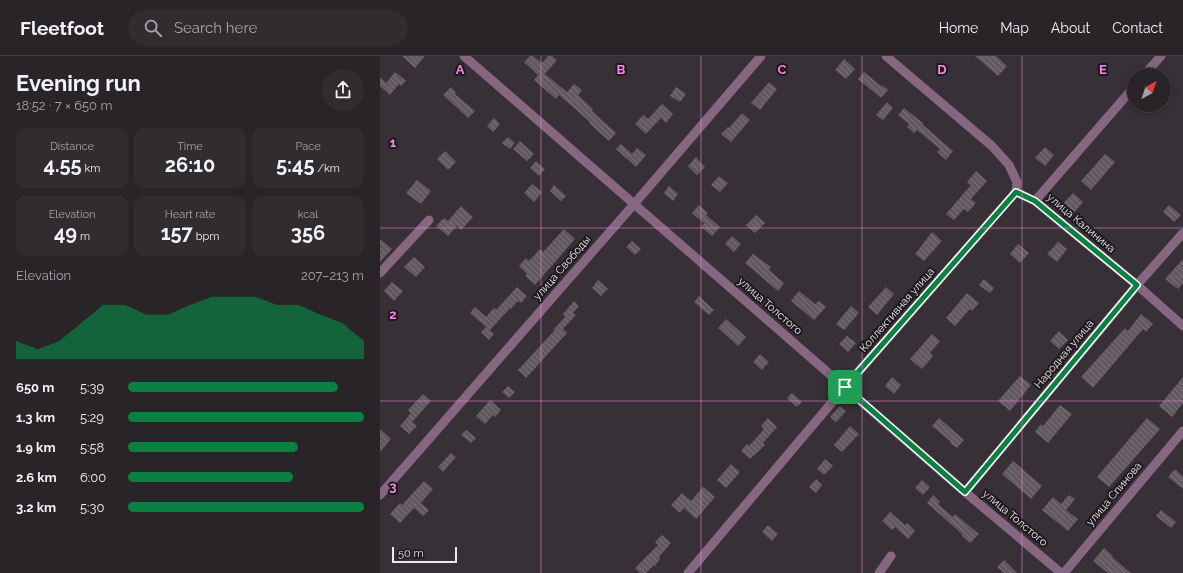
<!DOCTYPE html>
<html lang="en">
<head>
<meta charset="utf-8">
<style>
	body { margin:0; font-family:Raleway,sans-serif; background:#312c30; color:#f1f3f6; height:100vh; display:flex; flex-direction:column; font-size:15px; white-space:nowrap }
	* { box-sizing:border-box; margin:0 }
	p { font-size:13px; color:#a5a4a8 }
	.icon { flex:none; width:22px; height:22px; fill:none; stroke:currentColor; stroke-width:2; stroke-linecap:round; stroke-linejoin:round }
	.map { position:relative; flex:1; overflow:hidden }
	.panel { display:flex; flex-direction:column; background:#292428; width:380px }
	.panel>* { flex:none }
	.needle { width:26px; rotate:40deg }
	.buttons { position:absolute; left:747px; top:12px; display:grid; gap:8px }
	.buttons a { display:grid; place-items:center; width:44px; height:44px; border-radius:50%; background:#292428; box-shadow:0 2px 10px #0003,0 0 0 1px #454145; font-size:20px }
	.scale { position:absolute; left:12px; bottom:10px; width:65px; box-sizing:border-box; padding-left:4px; border:2px solid #ede8ec; border-top:0; font-size:11px; line-height:14px; white-space:nowrap; color:#ede8ec; -webkit-text-stroke:3px #1d191c; paint-order:stroke }
	.pin { position:absolute; display:grid; place-items:center; width:34px; height:34px; color:#fff; margin:-17px; border-radius:8px; box-shadow:0 2px 6px #0006 }
	.round { display:grid; place-items:center; flex:none; width:42px; height:42px; border-radius:21px; background:#312c30 }
	.summary { display:flex; align-items:center; justify-content:space-between; height:68px; padding:0 16px }
	h1 { font-size:22px; font-weight:700; line-height:30px }
	.metrics { display:grid; grid-template-columns:repeat(3,1fr); gap:6px; height:68px; padding:4px 16px }
	.metrics div { display:grid; align-content:center; border-radius:10px; background:#312c30; text-align:center }
	.metrics b { font-size:20px; font-weight:700 }
	.metrics small { font-size:11px; font-weight:400 }
	.metrics p { font-size:11px }
	.chart { height:112px; padding:8px 16px }
	.chart p { display:flex; justify-content:space-between }
	.chart svg { width:100%; height:72px; margin-top:4px; fill:#0b8043; opacity:.7 }
	ul { padding:0 16px; list-style:none; font-size:13px }
	li { display:grid; grid-template-columns:64px 48px 1fr; align-items:center; height:30px }
	li i { height:10px; border-radius:5px; background:#0b8043 }
	header { display:flex; align-items:center; gap:24px; box-sizing:border-box; height:56px; padding:0 20px; background:#292428; border-bottom:1px solid #454145 }
	header strong { font-size:19px }
	nav { display:flex; gap:22px; margin-inline-start:auto; font-size:14px }
	.search { width:280px; height:36px; background:#312c30; display:flex; align-items:center; gap:10px; box-sizing:border-box; padding:0 14px; border-radius:22px; color:#a5a4a8; font-size:15px }
	main { display:flex; flex:1; min-height:0 }
	.map>svg:first-child { display:block }
</style>
</head>
<body>
<header>
<strong>Fleetfoot</strong>
<div class="search"><svg class="icon" aria-label="search" viewBox="0 0 24 24"><circle cx="10" cy="10" r="6"/><path d="M15 15l6 6"/></svg>Search here</div>
<nav><a>Home</a><a>Map</a><a>About</a><a>Contact</a></nav>
</header>
<main>
<section class="panel">
<div class="summary"><div><h1>Evening run</h1><p>18:52 · 7 × 650 m</p></div><a class="round"><svg class="icon" aria-label="share" viewBox="0 0 24 24"><path d="M12 15V3M7 8l5-5 5 5M5 13v7h14v-7"/></svg></a></div>
<div class="metrics">
<div><p>Distance</p><b>4.55<small> km</small></b></div>
<div><p>Time</p><b>26:10</b></div>
<div><p>Pace</p><b>5:45<small> /km</small></b></div>
</div>
<div class="metrics">
<div><p>Elevation</p><b>49<small> m</small></b></div>
<div><p>Heart rate</p><b>157<small> bpm</small></b></div>
<div><p>kcal</p><b>356</b></div>
</div>
<div class="chart"><p><span>Elevation</span>207–213 m</p>
<svg viewBox="0 0 160 44" preserveAspectRatio="none"><path d="M0 44V33L10 38L20 33L30 22L40 11L50 11L60 17L70 17L80 11L90 6L100 6L110 6L120 11L130 11L140 17L150 22L160 33V44z"/></svg>
</div>
<ul>
<li><b>650 m</b>5:39<i style="width:89%"></i></li>
<li><b>1.3 km</b>5:29<i style="width:100%"></i></li>
<li><b>1.9 km</b>5:58<i style="width:72%"></i></li>
<li><b>2.6 km</b>6:00<i style="width:70%"></i></li>
<li><b>3.2 km</b>5:30<i style="width:100%"></i></li>
</ul>
</section>
<div class="map">
<svg width="803" height="517" viewBox="0 0 803 517">
	<defs>
		<pattern id="building-back-hatch" width="6" height="6" patternUnits="userSpaceOnUse"><rect width="6" height="6" fill="#625a60"/><path d="M-1 5l2 2M0 0l6 6M5-1l2 2" fill="none" stroke="#797277"/></pattern>
	</defs>
	<rect width="100%" height="100%" fill="#373036"/>
	<!-- building -->
	<path fill="url(#building-back-hatch)" d="M22,0H45L35,12Z
		M150,0H153L162,7L168,0H172L177,4L165,18L187,36L194,28L202,34L198,39L213,53L212,55L236,77L229,85L209,67L210,66L179,39L176,43L154,24L158,19L144,6Z
		M595,0H616L627,10L618,20Z
		M464,3L475,13L466,23L455,14Z
		M15,16L26,25L21,30L19,28L10,39L0,30V21L6,27Z
		M484,16L501,30L502,29L508,34L501,42L478,23Z
		M389,26L397,33L380,54L371,47Z
		M71,31L76,36L75,38L95,55L88,62L63,39Z
		M296,31L306,38L300,46L290,40Z
		M507,46L513,52L503,64L496,59Z
		M282,48L293,58L286,67L281,62L266,78L255,68L263,59L268,63Z
		M524,52L543,67L542,68L573,95L566,104L557,96L560,93L537,74L534,77L527,71L529,68L518,59Z
		M362,57L370,64L351,86L341,78L348,71L349,72Z
		M114,62L120,68L113,76L107,70Z
		M128,81L135,87L130,93L122,87Z
		M140,85L154,98L147,105L133,93Z
		M241,88L252,98L257,92L266,99L256,111L236,93Z
		M665,91L674,99L665,110L655,102Z
		M65,95L76,106L68,114L57,103Z
		M725,98L735,106L711,134L701,125Z
		M316,101L325,111L317,119L308,110Z
		M156,105L165,113L159,120L150,112Z
		M596,115L607,125L591,143L596,147L588,156L584,153L574,164L566,158L591,129L587,126Z
		M339,120L348,127L340,136L331,129Z
		M37,124L51,135L41,148L26,137Z
		M152,128L162,136L154,146L144,137Z
		M174,129L186,140L181,145L170,135Z
		M289,130L298,138L293,145L284,137Z
		M693,137L703,146L693,158L682,149Z
		M319,149L328,157L326,159L340,171L332,180L321,171L324,167L312,157Z
		M789,149L801,159L794,166L783,156Z
		M81,150L93,161L81,174L77,170L68,180L56,170L64,162L68,165Z
		M376,159L385,167L375,177L366,169Z
		M184,173L195,183L155,229L145,220L147,218L139,210L146,202L149,205L160,193L163,196Z
		M552,176L562,185L544,205L535,198Z
		M352,180L361,188L354,196L345,188Z
		M0,183L12,193L0,206Z
		M252,185L261,193L255,199L246,191Z
		M678,186L687,193L677,206L667,198Z
		M638,188L649,197L640,207L630,198Z
		M373,198L391,211L389,214L404,227L398,235L365,207Z
		M34,201L45,211L36,221L24,211Z
		M803,203V227L798,233L785,223Z
		M604,223L614,232L610,237L599,229Z
		M218,224L228,233L221,240L212,232Z
		M12,226L23,235L14,245L4,235Z
		M137,231L147,240L141,247L138,245L131,253L130,252L110,274L114,278L109,284L101,276L106,271L90,257L95,251L106,261L114,252L116,254Z
		M506,231L514,238L497,259L488,251Z
		M419,235L435,248L439,245L446,251L434,264L411,245Z
		M587,237L599,247L592,255L590,253L575,270L566,262Z
		M319,240L334,254L329,259L314,246Z
		M194,245L199,250L193,257L196,259L183,273L187,277L146,322L138,314L174,275L173,274L185,261L183,258Z
		M471,250L479,257L464,274L456,268Z
		M761,258L773,268L766,276L763,273L713,332L701,321L745,272L748,275Z
		M346,263L366,281L358,290L338,272Z
		M679,275L688,284L679,293L670,285Z
		M552,278L560,285L550,297L553,300L542,313L530,303Z
		M467,280L476,287L468,296L459,288Z
		M380,298L389,306L382,314L373,306Z
		M640,320L651,329L630,355L618,345Z
		M512,321L521,329L514,338L505,330Z
		M803,321V347L792,361L779,350Z
		M128,330L135,336L129,342L122,336Z
		M412,337L422,346L417,351L407,342Z
		M43,338L51,345L32,366L37,370L29,378L20,370L31,357L28,354Z
		M110,344L121,354L115,361L113,359L105,368L96,360Z
		M680,349L692,358L668,387L655,376L661,368L663,370Z
		M460,350L466,355L456,366L450,361Z
		M388,362L397,371L383,387L385,389L370,403L361,395L367,388L369,390L384,373L381,370Z
		M559,362L584,384L577,392L570,387L571,386L552,370Z
		M767,362L780,373L729,431L717,421Z
		M470,370L479,378L462,396L454,389Z
		M0,373L11,383L0,396Z
		M86,374L96,382L91,387L81,379Z
		M71,397L76,401L63,416L58,411Z
		M445,403L453,410L444,419L437,413Z
		M633,405L662,430L651,443L622,418Z
		M351,408L360,416L346,432L337,424Z
		M795,413L803,421V433L788,421Z
		M436,423L442,429L436,437L429,431Z
		M542,424L550,431L543,439L535,432Z
		M44,425L53,433L41,447L49,454L43,460L34,452L20,467L10,458L20,447L22,449Z
		M323,431L335,441L316,463L304,452L300,457L291,449L302,437L311,445Z
		M553,439L560,446L558,448L573,461L575,458L599,478L590,487L581,479L582,478L547,447Z
		M689,439L695,443L686,454L698,463L688,475L662,454L673,441L681,448Z
		M781,454L796,466L791,472L776,460Z
		M510,456L525,469L527,467L535,475L528,483L515,471L512,474L502,465Z
		M388,469L398,478L392,485L382,476Z
		M282,479L291,487L279,501L280,503L275,510L274,509L266,517H260L255,512L278,489L275,486Z
		M724,492L733,500L732,501L751,517H728L713,505Z
		M624,504L637,517H624L617,511Z"/>
	<g fill="none" stroke-linecap="round" stroke-linejoin="round">
		<!-- minor -->
		<path stroke="#866680" stroke-width="9" d="M84,0L585,436L681,517
			M506,0L612,90L629,109L637,126L636,136L655,145L757,229L803,270
			M764,19L781,0
			M655,145L754,31
			M0,217L49,164
			M585,436L757,229L803,177
			M0,439L255,147L381,0
			M308,517L465,331L636,136
			M499,517L511,500
			M684,517L803,375"/>
	</g>
	<g fill="none" stroke-linecap="round" stroke-linejoin="round">
		<!-- route casing -->
		<g stroke="#fff" stroke-width="8">
			<path id="route" d="M636,136L655,145L757,229L585,436L465,331Z"/>
		</g>
		<!-- route -->
		<use href="#route" stroke="#0b8043" stroke-width="5"/>
	</g>
	<!-- grid -->
	<path fill="none" stroke="#f987e8" stroke-width="1" stroke-opacity="0.55" d="M161,0V517M321,0V517M482,0V517M642,0V517M0,172H803M0,345H803"/>
	<g text-anchor="middle" dominant-baseline="central" stroke-width="4" stroke-linejoin="round" paint-order="stroke">
		<!-- street labels -->
		<g font-size="11" fill="#ede8ec" stroke="#1d191c">
			<text transform="translate(701 167) rotate(40)">улица Калинина</text>
			<text transform="translate(182 212) rotate(-49)">улица Свободы</text>
			<text transform="translate(390 250) rotate(41)">улица Толстого</text>
			<text transform="translate(517 254) rotate(-49)">Коллективная улица</text>
			<text transform="translate(684 298) rotate(-50)">Народная улица</text>
			<text transform="translate(734 438) rotate(-50)">улица Спинова</text>
			<text transform="translate(635 462) rotate(40)">улица Толстого</text>
		</g>
	</g>
	<g font-size="13" text-anchor="middle" font-weight="bold" fill="#f987e8" stroke="#1d191c" stroke-width="4" stroke-linejoin="round" paint-order="stroke">
		<text x="80" y="18">A</text>
		<text x="241" y="18">B</text>
		<text x="402" y="18">C</text>
		<text x="562" y="18">D</text>
		<text x="723" y="18">E</text>
		<text x="13" y="91">1</text>
		<text x="13" y="263">2</text>
		<text x="13" y="435">3</text>
	</g>
</svg>
<div class="buttons">
<a><svg class="needle" viewBox="-14 -14 28 28"><path d="M0-13l5 13h-10z" fill="#e53935"/><path d="M0 13l5-13h-10z" fill="#a5a4a8"/></svg></a>
</div>
<div class="scale">50 m</div>
<div class="pin" style="left:465px;top:331px;background:#1e9e55"><svg class="icon" aria-label="arrive" viewBox="0 0 24 24"><path d="M6 21V4h12l-3 4 3 4H6"/></svg></div>
</div>
</main>
</body>
</html>
